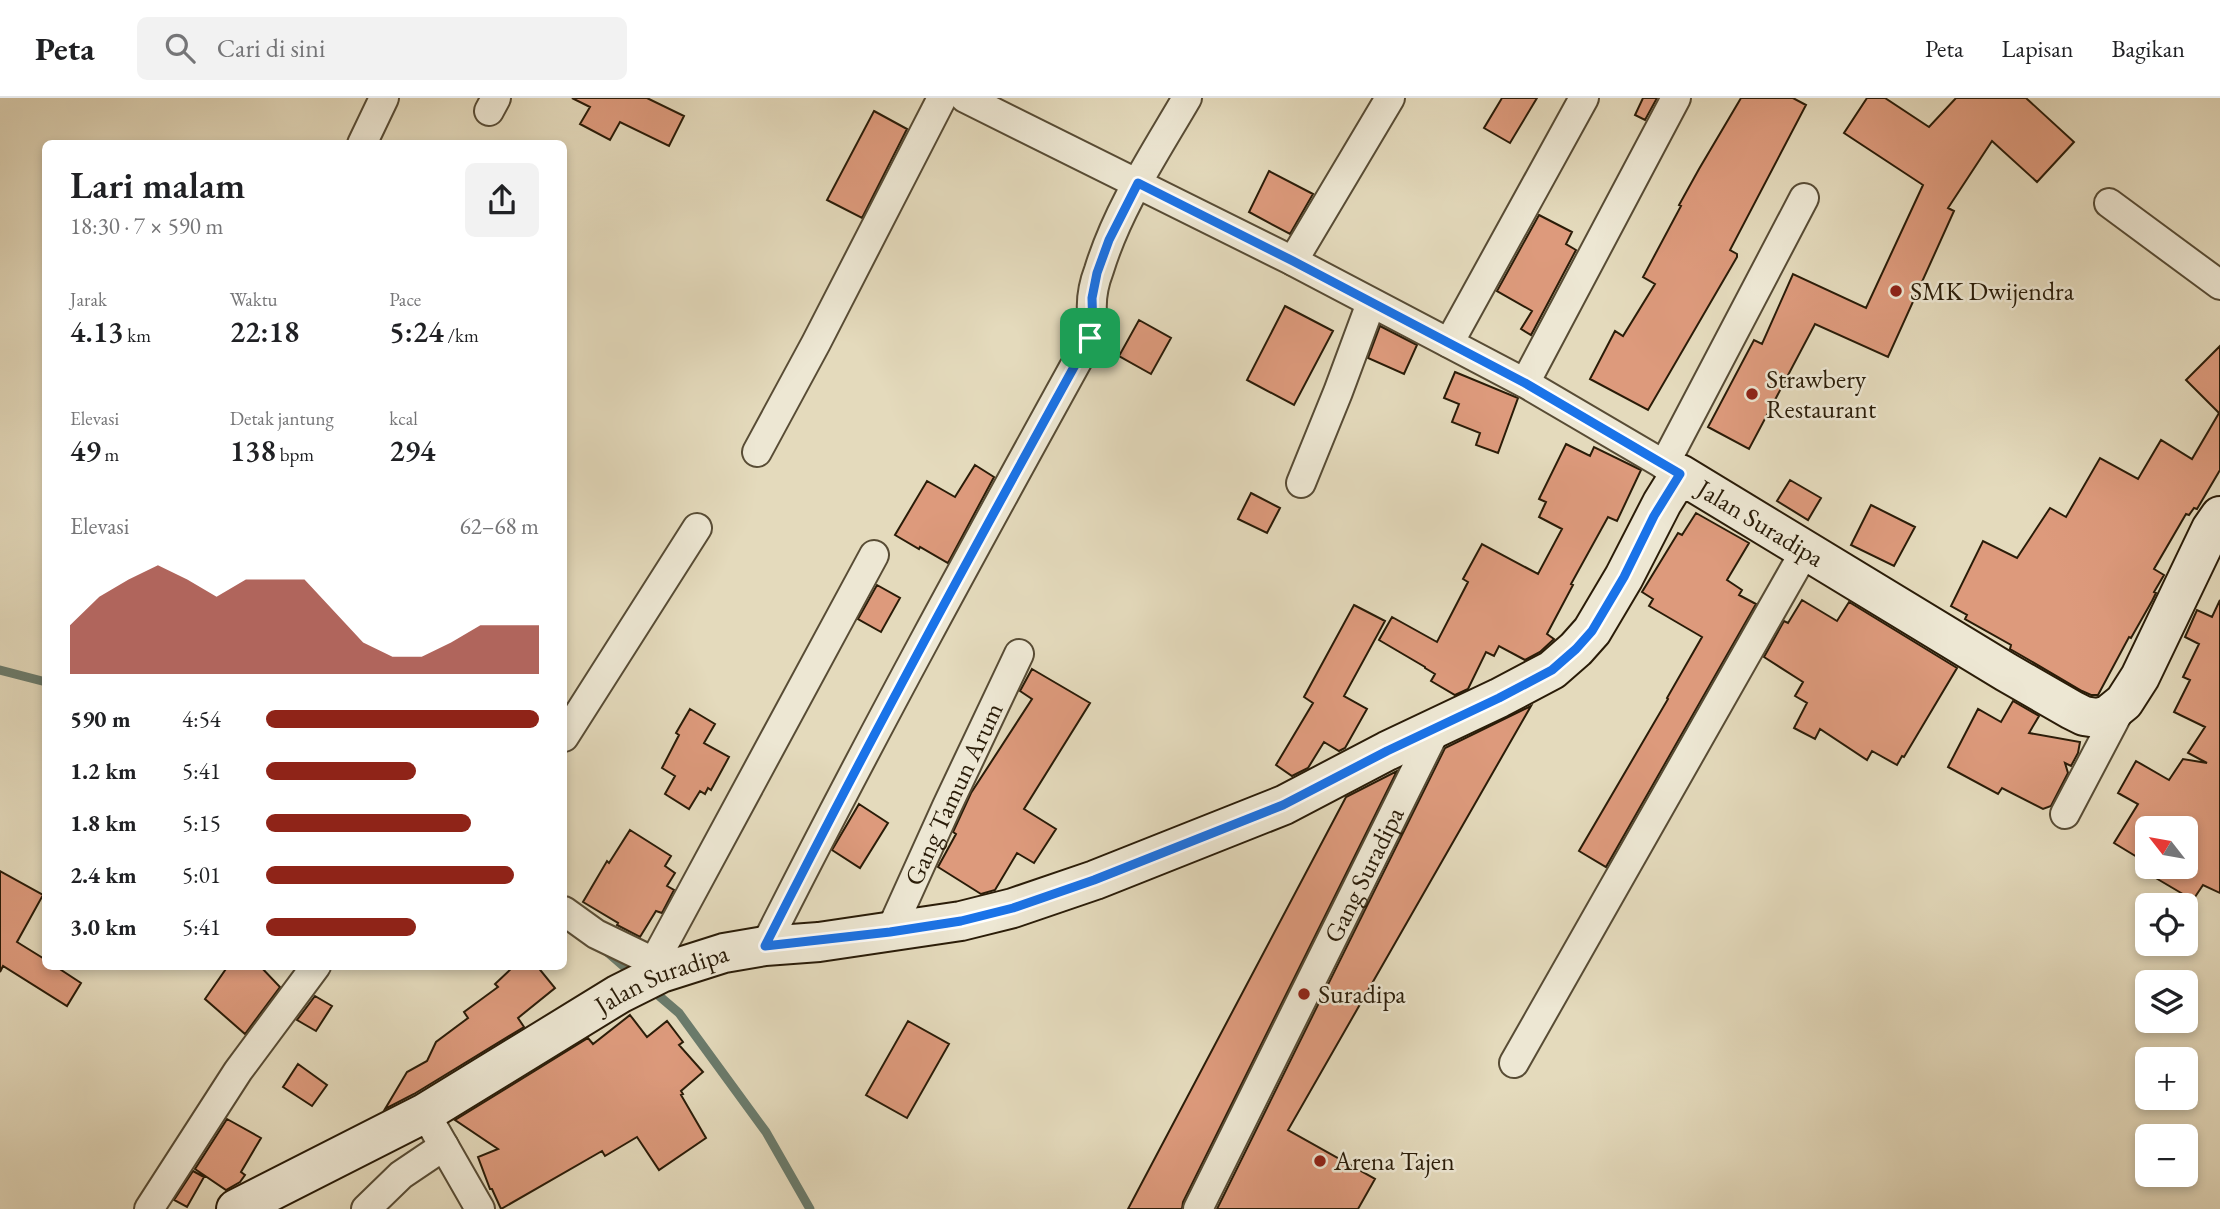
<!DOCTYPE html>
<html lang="id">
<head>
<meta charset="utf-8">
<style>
	body { margin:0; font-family:"EB Garamond",serif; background:#f2f2f2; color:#202124; height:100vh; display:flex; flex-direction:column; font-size:26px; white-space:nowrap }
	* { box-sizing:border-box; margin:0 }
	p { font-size:23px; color:#757577 }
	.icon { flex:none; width:38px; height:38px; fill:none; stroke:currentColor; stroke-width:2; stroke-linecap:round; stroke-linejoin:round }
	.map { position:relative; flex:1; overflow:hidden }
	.details { position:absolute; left:42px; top:42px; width:525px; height:830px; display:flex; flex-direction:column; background:#fff; border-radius:10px; box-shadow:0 4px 10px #0003 }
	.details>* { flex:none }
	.needle { width:46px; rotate:301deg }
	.fabs { position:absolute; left:2135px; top:718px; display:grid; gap:14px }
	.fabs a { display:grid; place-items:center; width:63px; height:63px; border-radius:10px; background:#fff; box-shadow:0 4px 10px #0003; font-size:35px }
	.pin { position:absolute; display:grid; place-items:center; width:60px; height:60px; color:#fff; margin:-30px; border-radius:14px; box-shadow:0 4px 10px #0006 }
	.round { display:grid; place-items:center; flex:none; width:74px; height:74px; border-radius:10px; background:#f2f2f2 }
	.overview { display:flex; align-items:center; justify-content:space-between; height:119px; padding:0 28px }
	h1 { font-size:38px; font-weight:600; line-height:52px }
	.metrics { display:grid; grid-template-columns:repeat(3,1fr); gap:10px; height:119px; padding:7px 28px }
	.metrics div { display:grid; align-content:center }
	.metrics b { font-size:30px; font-weight:600 }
	.metrics small { font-size:19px; font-weight:400 }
	.metrics p { font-size:19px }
	.chart { height:196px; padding:14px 28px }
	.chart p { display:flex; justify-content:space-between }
	.chart svg { width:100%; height:126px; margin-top:7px; fill:#8f2418; opacity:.7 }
	ul { padding:0 28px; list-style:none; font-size:23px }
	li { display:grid; grid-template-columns:112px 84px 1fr; align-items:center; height:52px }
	li i { height:18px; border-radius:9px; background:#8f2418 }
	header { display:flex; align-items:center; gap:42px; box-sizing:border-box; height:98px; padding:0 35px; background:#fff; border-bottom:2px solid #e0e0e0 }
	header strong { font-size:33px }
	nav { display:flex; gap:38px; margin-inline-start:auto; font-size:24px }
	.search { width:490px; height:63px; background:#f2f2f2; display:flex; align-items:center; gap:18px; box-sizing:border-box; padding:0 24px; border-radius:10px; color:#757577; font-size:26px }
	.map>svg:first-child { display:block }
</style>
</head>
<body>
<header>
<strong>Peta</strong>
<div class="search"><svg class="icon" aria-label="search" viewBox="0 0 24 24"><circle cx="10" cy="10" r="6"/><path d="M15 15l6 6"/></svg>Cari di sini</div>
<nav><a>Peta</a><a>Lapisan</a><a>Bagikan</a></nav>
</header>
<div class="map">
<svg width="2220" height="1111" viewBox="0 0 2220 1111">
	<rect width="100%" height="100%" fill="#e4dabc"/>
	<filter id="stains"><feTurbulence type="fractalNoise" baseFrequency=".00286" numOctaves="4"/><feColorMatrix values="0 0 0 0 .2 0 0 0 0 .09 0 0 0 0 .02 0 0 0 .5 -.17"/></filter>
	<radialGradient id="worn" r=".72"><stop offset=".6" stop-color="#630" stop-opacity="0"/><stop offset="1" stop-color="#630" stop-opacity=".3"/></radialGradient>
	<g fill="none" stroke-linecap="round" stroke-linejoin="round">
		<!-- stream -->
		<path stroke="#6a7b6c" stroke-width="9" d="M0,572L46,584
			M606,853L635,878
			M651,891L679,915L766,1034L810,1111"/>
	</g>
	<!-- building -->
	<path fill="#dd9a7c" stroke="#2a1c08" stroke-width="2" d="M572,0H647L684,18L669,48L620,24L610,42L580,26L590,9Z
		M1502,0H1537L1510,45L1484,30Z
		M1643,0H1657L1645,22L1635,17Z
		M1741,0H1793L1806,7L1730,152L1737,156V159L1648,312L1590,281L1615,233L1623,238L1655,186L1643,179L1681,108L1679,107L1699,71Z
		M1867,0H1885L1929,29L1956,0H2026L2074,44L2037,84L1992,43L1948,110L1954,113L1888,259L1815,226L1749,351L1708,329L1754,242L1762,246L1793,176L1866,210L1923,87L1844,35Z
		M874,13L907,31L862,120L827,102Z
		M1269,73L1313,96L1290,136L1249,114Z
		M1539,117L1572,134L1566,146L1576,152L1531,237L1521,231L1532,213L1497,193Z
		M1285,208L1333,233L1294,307L1247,282Z
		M1139,222L1171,240L1151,276L1119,258Z
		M1380,228L1417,247L1404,276L1368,260Z
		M2220,248V372L2197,411L2194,410L2189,417L2186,416L2154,471L2164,477L2154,494L2156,495L2152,503L2131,540L2129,539L2098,597H2091L2082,593L2017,555L2010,551L2011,547L1965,521L1967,517L1951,508L1983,443L2017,460L2050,410L2066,419L2100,360L2138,381L2161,342L2192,361L2219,315L2186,282Z
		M1455,274L1518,300L1498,355L1476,347L1480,335L1452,324L1459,306L1444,300Z
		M1566,346L1590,358L1594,349L1641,372L1617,423L1608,419L1571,486L1573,487L1547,536L1554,541L1540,554L1525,562L1499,548L1494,558L1486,554L1468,591L1455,597L1431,583L1435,576L1425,570V569L1379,542L1392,519L1437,544L1468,484L1463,481L1482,446L1538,476L1562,431L1539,419L1546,404L1539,401Z
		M975,367L994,379L948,465L920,449L919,451L895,437L927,383L955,399Z
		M1790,382L1821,400L1808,422L1777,403Z
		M1251,395L1280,410L1267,435L1238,421Z
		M1871,407L1915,429L1894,468L1851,447Z
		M1696,415L1749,445L1727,482L1742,492L1739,497L1756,506L1606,769L1579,753L1668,601L1667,600L1702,539L1649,508L1653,501L1642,494L1678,435L1682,437Z
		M877,487L900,500L881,534L858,521Z
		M1802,502L1837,523L1849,504L1957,570L1904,659L1902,658L1897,667L1872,653L1867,662L1820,631L1815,641L1794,630L1807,605L1795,598L1803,584L1764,559L1784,523L1788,525Z
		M2220,502V795L2203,787L2193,802L2149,776L2154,768H2186V730H2147V765L2114,745L2138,706L2118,695L2136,663L2169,682L2183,661L2207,665L2188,655L2205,629L2174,614L2190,582L2183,579L2199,546L2185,539L2197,512L2212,519Z
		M1354,507L1385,523L1344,598L1367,611L1345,650L1339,653L1324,644L1308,670L1292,678L1276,667L1313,605L1304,599Z
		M1032,571L1090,605L1024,711L1056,731L1034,765L1017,755L995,792L981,796L938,769L956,736L953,734L971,695L1032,601L1020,593Z
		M2013,603L2039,618L2029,635L2080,644L2078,655L2071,668L2065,665L2068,675L2051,708L2043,711L2002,690L1998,696L1948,669L1978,611L2001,624Z
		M1531,608L1288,1032L1375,1081L1358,1111H1217L1445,650Z
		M690,611L715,626L704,645L729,659L711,692L708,690L705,696L700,693L689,711L665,696L675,678L662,670L679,637L676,635Z
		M1397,673L1183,1104L1182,1111H1128L1346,699Z
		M859,706L888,725L860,770L832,752Z
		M630,732L671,758L665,768L675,775L667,788L674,792L662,815L656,813L640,839L617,827L618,825L583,804L607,763L609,765Z
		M0,773L43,797L17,844L46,862V868H55L81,885L67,908L3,868L0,874Z
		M228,868H260L280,889L245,936L205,901Z
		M514,868H537L555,890L518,920L524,929L414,996L385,1011L407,974L427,963L436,944L468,920L464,914L498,889L495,886Z
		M315,898L332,908L316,933L297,922Z
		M630,917L647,939L667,923L683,944L679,947L703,974L681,993L683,996L681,997L706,1040L659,1072L637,1039L605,1058L602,1053L501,1111L492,1091H490L478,1059L498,1051L455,1022L588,940L593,946Z
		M908,923L949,946L907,1020L866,997Z
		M298,966L327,987L312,1008L283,989Z
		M227,1021L261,1040L241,1074L245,1077L240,1084L226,1092L195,1071Z
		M193,1073L204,1079L187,1109L174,1102Z"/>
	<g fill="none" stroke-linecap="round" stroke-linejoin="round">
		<!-- street casing -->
		<g stroke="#584c35" stroke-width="32">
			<g id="street">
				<path d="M965,0L1293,163L1525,285L1680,376"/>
				<path d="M489,13L496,0"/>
				<path d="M362,46L384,0"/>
				<path d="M2109,105L2220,187"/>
				<path d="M1293,163L1390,0"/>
				<path d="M1449,245L1584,0"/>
				<path d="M1525,285L1676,0"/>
				<path d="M757,354L816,245L942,0"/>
				<path d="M1664,367L1804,100"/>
				<path d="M1301,385L1338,294L1371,205"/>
				<path d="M564,639L697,430"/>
				<path d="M2065,716L2124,604"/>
				<path d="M564,813L596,836L654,864L874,457"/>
				<path id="s1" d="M890,834L947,708L1019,556"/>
				<path d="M765,848C868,643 979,441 1090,240C1094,230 1092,224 1092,214C1091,200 1094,185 1099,172C1118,110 1155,55 1187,0"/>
				<path d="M1514,965L1805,453"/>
				<path d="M425,1015L480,1111"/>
				<path d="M149,1111L238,973L316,868"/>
				<path d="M366,1111L401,1077L444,1048"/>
				<path id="s2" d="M1198,1111L1436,631"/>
			</g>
		</g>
		<!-- secondary casing -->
		<g stroke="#2a1c08" stroke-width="42">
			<g id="secondary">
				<path id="s3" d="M236,1111L425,1015L619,896L661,875L724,855L765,848L819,844L961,823L1013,810L1095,782L1284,707L1387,653L1499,600L1552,572L1576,551L1592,533L1624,479L1662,405L1680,376L2006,574L2072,612L2084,618L2097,620L2108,617L2124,604L2140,579L2211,431L2220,418"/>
			</g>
		</g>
		<!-- street -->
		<use href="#street" stroke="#ede7d3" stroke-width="28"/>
		<!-- secondary -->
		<use href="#secondary" stroke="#ede7d3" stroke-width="38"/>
	</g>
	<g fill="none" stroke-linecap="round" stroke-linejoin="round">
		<!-- route casing -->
		<g stroke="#fff" stroke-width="14">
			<path id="route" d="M1138,85L1293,163L1525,285L1680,376L1654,418L1624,479L1592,533L1576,551L1552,572L1499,600L1387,653L1283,707L1094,782L1013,810L961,823L890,834L765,848C869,642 979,441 1090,240L1093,233L1092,200L1097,175L1109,142Z"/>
		</g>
		<!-- route -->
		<use href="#route" stroke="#1a73e8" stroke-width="9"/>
	</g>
	<!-- markers -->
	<g fill="#8f2418" stroke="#ede7d3" stroke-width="2.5">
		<circle cx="1896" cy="193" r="7"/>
		<circle cx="1752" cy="296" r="7"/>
		<circle cx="1304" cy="896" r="7"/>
		<circle cx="1320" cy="1063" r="7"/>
	</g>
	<g text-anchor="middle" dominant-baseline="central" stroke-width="5" stroke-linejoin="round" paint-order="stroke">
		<!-- poi labels -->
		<g font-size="26" fill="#2a1c08" stroke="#ede7d3" text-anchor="start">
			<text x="1910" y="193">SMK Dwijendra</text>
			<text x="1766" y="281">Strawbery<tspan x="1766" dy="30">Restaurant</tspan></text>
			<text x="1318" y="896">Suradipa</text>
			<text x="1334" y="1063">Arena Tajen</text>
		</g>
		<!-- street labels -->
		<g font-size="26" fill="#2a1c08" stroke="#ede7d3">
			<text stroke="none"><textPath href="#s3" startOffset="1766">Jalan Suradipa</textPath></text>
			<text stroke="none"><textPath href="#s1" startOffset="152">Gang Tamun Arum</textPath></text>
			<text stroke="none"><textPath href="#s2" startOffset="373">Gang Suradipa</textPath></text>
			<text stroke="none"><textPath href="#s3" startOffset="485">Jalan Suradipa</textPath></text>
		</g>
	</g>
	<rect width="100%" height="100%" filter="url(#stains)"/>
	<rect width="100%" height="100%" fill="url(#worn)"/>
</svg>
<div class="fabs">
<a><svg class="needle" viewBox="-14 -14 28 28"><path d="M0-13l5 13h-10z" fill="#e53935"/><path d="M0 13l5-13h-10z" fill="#757577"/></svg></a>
<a><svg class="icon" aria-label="locate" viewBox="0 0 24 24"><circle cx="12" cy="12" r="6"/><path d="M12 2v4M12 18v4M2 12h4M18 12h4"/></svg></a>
<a><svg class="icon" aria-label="layers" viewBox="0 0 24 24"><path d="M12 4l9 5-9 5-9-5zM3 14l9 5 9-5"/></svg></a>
<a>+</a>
<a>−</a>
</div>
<div class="pin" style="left:1090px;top:240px;background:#1e9e55"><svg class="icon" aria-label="arrive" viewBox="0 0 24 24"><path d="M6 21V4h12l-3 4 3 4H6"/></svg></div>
<section class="details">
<div class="overview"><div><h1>Lari malam</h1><p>18:30 · 7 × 590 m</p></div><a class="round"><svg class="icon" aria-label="share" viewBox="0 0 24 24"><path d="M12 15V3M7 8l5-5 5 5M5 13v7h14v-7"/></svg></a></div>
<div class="metrics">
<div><p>Jarak</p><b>4.13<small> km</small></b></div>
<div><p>Waktu</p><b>22:18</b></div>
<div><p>Pace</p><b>5:24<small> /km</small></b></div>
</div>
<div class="metrics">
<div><p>Elevasi</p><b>49<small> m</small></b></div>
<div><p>Detak jantung</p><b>138<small> bpm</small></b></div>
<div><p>kcal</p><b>294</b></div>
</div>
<div class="chart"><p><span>Elevasi</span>62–68 m</p>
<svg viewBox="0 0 160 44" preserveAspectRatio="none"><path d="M0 44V27L10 17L20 11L30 6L40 11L50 17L60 11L70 11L80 11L90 22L100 33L110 38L120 38L130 33L140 27L150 27L160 27V44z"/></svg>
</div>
<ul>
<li><b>590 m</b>4:54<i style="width:100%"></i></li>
<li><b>1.2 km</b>5:41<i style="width:55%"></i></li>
<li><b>1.8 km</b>5:15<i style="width:75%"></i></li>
<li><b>2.4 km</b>5:01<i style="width:91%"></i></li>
<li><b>3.0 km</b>5:41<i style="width:55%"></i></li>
</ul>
</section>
</div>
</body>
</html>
